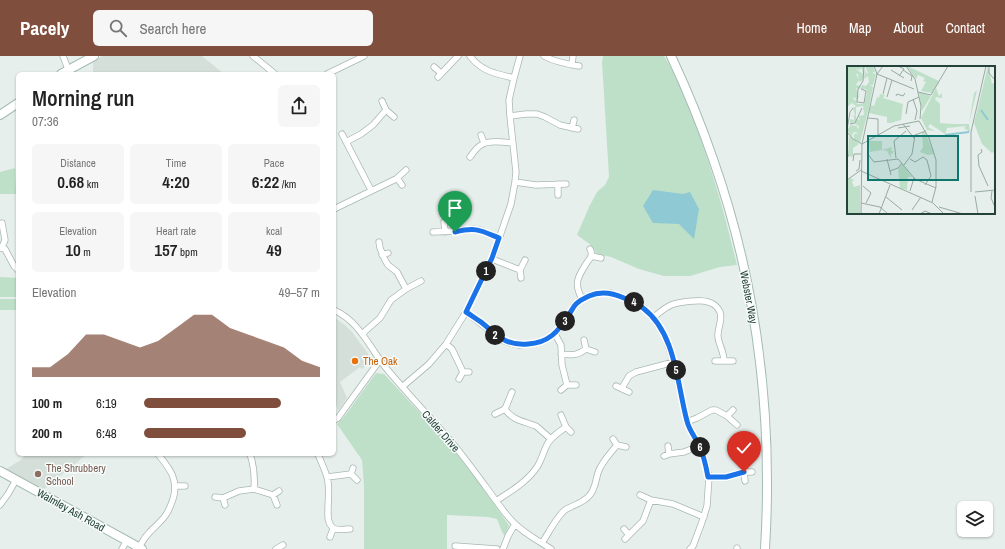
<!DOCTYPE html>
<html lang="en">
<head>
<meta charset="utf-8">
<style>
	body { margin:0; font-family:"Archivo Narrow",sans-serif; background:#f6f6f6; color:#222; height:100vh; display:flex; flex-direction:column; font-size:15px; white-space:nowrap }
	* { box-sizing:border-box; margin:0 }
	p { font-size:13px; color:#767676 }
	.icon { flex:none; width:22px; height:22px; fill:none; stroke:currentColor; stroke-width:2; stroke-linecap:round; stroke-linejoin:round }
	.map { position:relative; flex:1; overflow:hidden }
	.details { position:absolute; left:16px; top:16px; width:320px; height:384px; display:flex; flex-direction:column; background:#fff; border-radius:6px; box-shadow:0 1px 3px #0004 }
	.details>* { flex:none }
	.tools { position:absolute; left:957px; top:445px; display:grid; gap:8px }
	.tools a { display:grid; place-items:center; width:36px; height:36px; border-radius:6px; background:#fff; box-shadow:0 1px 3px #0004; font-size:20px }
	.pin { position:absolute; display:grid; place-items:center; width:34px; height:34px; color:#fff; margin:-41px -17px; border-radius:50% 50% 50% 0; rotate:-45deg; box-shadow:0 0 4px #0007 }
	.pin .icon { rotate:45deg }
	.km { position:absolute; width:20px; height:20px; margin:-10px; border-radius:50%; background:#222; color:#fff; font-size:11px; line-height:20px; text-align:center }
	.round { display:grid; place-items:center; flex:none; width:42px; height:42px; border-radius:6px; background:#f6f6f6 }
	.head { display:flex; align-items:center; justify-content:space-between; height:68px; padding:0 16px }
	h1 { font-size:22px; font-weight:600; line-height:30px }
	.metrics { display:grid; grid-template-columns:repeat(3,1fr); gap:6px; height:68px; padding:4px 16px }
	.metrics div { display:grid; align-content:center; border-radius:6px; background:#f6f6f6; text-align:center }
	.metrics b { font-size:17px; font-weight:600 }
	.metrics small { font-size:11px; font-weight:400 }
	.metrics p { font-size:11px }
	.chart { height:112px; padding:8px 16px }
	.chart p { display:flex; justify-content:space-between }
	.chart svg { width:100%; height:72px; margin-top:4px; fill:#804e3d; opacity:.7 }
	ul { padding:0 16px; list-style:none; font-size:13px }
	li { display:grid; grid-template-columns:64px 48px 1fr; align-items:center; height:30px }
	li i { height:10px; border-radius:5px; background:#804e3d }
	header { display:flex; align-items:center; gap:24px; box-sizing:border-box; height:56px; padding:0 20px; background:#804e3d; color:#fff }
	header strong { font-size:19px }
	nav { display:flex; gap:22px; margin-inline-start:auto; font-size:14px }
	.search { width:280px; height:36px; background:#f6f6f6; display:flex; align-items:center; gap:10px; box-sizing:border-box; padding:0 14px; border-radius:6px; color:#767676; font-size:15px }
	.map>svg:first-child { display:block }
</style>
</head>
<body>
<header>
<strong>Pacely</strong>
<div class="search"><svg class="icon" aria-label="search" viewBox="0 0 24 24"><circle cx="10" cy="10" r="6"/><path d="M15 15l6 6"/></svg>Search here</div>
<nav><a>Home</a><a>Map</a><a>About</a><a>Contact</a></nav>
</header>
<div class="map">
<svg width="1005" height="493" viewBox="0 0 1005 493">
	<rect width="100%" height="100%" fill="#e6efeb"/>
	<!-- built -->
	<path fill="#d4dfda" d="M103,0H202L224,18H93V5Z
		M334,261L346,270L352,276L372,303L370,307L362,313L360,311L340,326L347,342L338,355L334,341Z
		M26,398H87L43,434L6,413L21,404Z"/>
	<!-- green -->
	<path fill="#bfe0c8" d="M603,0H664C674,16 681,33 688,50C709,101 724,155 737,209L720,211L690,220H664L639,213L611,201L597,198L591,189L577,179L589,151L597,136L605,129L609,121L602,6Z
		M15,112L16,138H0V116Z
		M0,221L18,222V241H0Z
		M0,243H18V254H0Z
		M376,317L384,318L447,386L474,419L498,454L508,468L509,470L505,480L502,476L497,463L488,461L447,459V493H364V430L362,404L337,368L344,361Z"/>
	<!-- water -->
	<path fill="#8ec9d4" d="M653,134L683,138L690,136L699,153L694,183L679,168L653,167L643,150Z"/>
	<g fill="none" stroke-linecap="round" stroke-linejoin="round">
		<!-- street casing -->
		<g stroke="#a8b8b2" stroke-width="7">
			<path id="street" d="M63,0L68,13
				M253,0L275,18
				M470,0C481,15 496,18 514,22
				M544,0C555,6 566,8 579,10
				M572,9L573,0
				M434,11L441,17
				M327,18L364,0
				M438,21L458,0
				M382,45L386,54L394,61
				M510,60L526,58H537L545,61L560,69L578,73
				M572,72L574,64
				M342,78L371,134
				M481,79L484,87
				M346,86L361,78L373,69L386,54
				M470,101C473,97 476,92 481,89C487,84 505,86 513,87
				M397,122L402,129
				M515,126L536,129L566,128
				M558,128V139
				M334,153L396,123L406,114
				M444,166L445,176
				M2,167L5,184L2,191
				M433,176L455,175L473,173L480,174L499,182
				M379,186L380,192L385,204L388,209L397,216L406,233
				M0,192L5,193L14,210L18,214
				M382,199L388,197
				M591,200L601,202
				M492,203L520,214
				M521,222L520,214L525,204
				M582,243C574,228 577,222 586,208C587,206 591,202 591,200C592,198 591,195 590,193
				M334,254C359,265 370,292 386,312C406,336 428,359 449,383C462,398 474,415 486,431C495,443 503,456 514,467C525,478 539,485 551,493
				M466,256L502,284L510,287L519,289L536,287L545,284L555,278L562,270L575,248L582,243L591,239L600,237H611L635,246L644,252L653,262L659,270L665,280L674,306L687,366L704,402L709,421L707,450L702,466L693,490L690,493
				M653,262C659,257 664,252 671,249C678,246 701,243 708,246C713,247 718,251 720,256C723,265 717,272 718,281C719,289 724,296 724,305
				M362,278L380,262L391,244L406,233L421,225
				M555,278L561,289L562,309L567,329
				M584,284L586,293L595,296
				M446,288L452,293L463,316
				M561,298C572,299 577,300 586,293
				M715,305H733
				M459,323L463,316H469
				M616,330L629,336
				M402,331L429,308L446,288L466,256L492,203L511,148L515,126L516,116L510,60L509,44L514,22L520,0
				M622,332L629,320L636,316L674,306
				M561,334L567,329H576
				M505,353L512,336
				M495,358L505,353C512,364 523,365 536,370L551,383
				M561,359L566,371L571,376
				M727,360L733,354
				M334,364L338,362L348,348L380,304
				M687,366L697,362L712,354H716L727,360L737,369
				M613,383L617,389L626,391
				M668,390L669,398
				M250,398C254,410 255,420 254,433
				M318,398C321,406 325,414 327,421C330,431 328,443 328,453C328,459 327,466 332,471C335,475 344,473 350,473
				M664,400L669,398L684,396L699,390
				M353,412L351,418L357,424
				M744,416L745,425
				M327,421L351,418
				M709,421H726L744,416H752
				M175,430H185
				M640,439L651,444L673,448L704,461
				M215,441L223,442L225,449
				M223,442L239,435L254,433L273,439
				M496,445C511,435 527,426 537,411C541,405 543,397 546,391C549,382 559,376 566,371
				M0,449L8,438L16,424
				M277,449L273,439L279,435
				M624,473L629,479
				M330,481L333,473
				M625,483L643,465L651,444
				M542,487C548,478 557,460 565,454C573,449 583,447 589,440C597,432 595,421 600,412C604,404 611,396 617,389
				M455,490L497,493
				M139,491C142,487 144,482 148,478C153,472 160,467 165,460C169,455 171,449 173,443C179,424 170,413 158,398
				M122,493L127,484
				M276,493L283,489
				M503,493L508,480L515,468
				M737,493V492"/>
		</g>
		<!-- secondary casing -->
		<g stroke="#a4bbb3" stroke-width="10">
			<path id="secondary" d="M671,0C687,34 701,68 713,103C757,228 773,361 765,493
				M61,18L94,0
				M0,59L18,47
				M0,415L142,493"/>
		</g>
		<!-- street -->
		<use href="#street" stroke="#fff" stroke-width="5.5"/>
		<!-- secondary -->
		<use href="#secondary" stroke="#fff" stroke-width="8"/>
	</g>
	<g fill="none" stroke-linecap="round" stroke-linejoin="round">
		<!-- route casing -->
		<g stroke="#fff" stroke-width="8">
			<path id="route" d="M455,176C476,171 480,174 499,182L492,202L466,256C471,259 476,263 481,266C497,279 505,290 528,288C548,287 558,276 568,260C571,256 573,251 576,248C580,244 585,242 589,240C600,235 613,237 624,242C631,245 637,247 643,252C676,277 677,328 687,365C689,374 695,381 699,389C704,400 706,410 708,421H726L744,416"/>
		</g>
		<!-- route -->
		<use href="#route" stroke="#1a73e8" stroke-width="5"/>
	</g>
	<!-- markers -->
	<circle fill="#e8710a" stroke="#f7fbf9" stroke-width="1.5" cx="355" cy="305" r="4"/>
	<circle fill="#8d6e63" stroke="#f7fbf9" stroke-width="1.5" cx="38" cy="418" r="4"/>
	<g text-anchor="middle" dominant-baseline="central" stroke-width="3" stroke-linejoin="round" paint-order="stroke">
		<!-- street labels -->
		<g font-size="11" fill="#24423a" stroke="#f7fbf9">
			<text transform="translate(749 241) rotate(79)">Webster Way</text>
			<text transform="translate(441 375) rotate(49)">Calder Drive</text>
			<text transform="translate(71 454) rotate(29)">Walmley Ash Road</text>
		</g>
		<!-- food labels -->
		<g font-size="11" fill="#c56008" stroke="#f7fbf9" text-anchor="start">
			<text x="363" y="305">The Oak</text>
		</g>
		<!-- education labels -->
		<g font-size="11" fill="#785e54" stroke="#f7fbf9" text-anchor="start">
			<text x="46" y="412">The Shrubbery<tspan x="46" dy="13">School</tspan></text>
		</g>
	</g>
	<!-- overview -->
	<g transform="translate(847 10)">
		<rect width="148" height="148" fill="#e6efeb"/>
		<path d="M0,0H17V1L16,7L14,1L13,4L9,3L16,8V14L12,16L11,8H9L12,14L9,19L14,20L13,23L9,22L12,31L10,34L7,31L6,33L10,35V38H17L20,27L19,23H14L15,19L19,20L22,16L21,10L17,13L18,4L20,8L21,7L18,0H26L28,6L25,7L29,8L26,19H23L26,21L22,41L18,40L22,41L13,77L4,71L6,68L5,71L7,73V68L12,67L7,66L4,70L0,64L4,59L10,60L11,64L12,60L8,58L10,53L13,54L11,50L17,49L16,40L9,41V55L3,58V53L7,54V51L4,49L8,50L6,42L9,40L5,37L0,41ZM60,0L92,15L85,27L74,25L79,16L76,15L78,12L71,9L69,13ZM141,0L145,18L148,16V85L145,87L135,78L127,57ZM89,22L92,30L95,27V32L89,31L88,33L93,38V57L106,58H122L127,27L130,24L122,58L123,66L117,62L119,60L100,62L98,68L83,58L81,61L88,65L80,64L74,52ZM72,26L84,30L75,45ZM33,28L38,29L36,32L56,38L54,54L44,57V61V57H40V51L22,47L24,39L27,40L30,31L32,32ZM75,66H78L87,88L81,89L73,86L76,81ZM2,70L12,78L6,82V91L1,90ZM22,75H35V84L45,81L44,84L47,86L44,88V92L40,85L34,84L23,86ZM55,98L65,111H61L60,124L53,122L51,103ZM3,112L7,114L5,116L7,121L13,119V148H0V115Z" fill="#bfe0c8"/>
		<path fill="none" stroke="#8ec9d4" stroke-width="2" d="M134,44L141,54M98,69L122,66"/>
		<path fill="none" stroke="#98aaa4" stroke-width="1" d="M36,0L30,8L67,23M51,0L57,3L52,10M59,0L68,13L74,40L73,53M142,0V7L148,14M44,4L57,12M56,4L65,10L64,15M11,23L16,15L17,0M71,26L84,29L101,0M36,28L40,12M49,30L50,28L56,30L58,27M40,31L45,14M66,33L70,45L68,54M10,36L17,37L19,25L14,23M10,36L11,23M59,48L61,36L72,31M21,52L31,53V69M72,55L82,72L89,94V121L85,136M3,58L8,57L15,42M56,58L67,72M51,62L63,60M0,64L3,46L6,42M0,66L6,73L15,78L47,60L72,55M0,78L1,91M134,83L135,86L131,89L132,100L141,120M20,87L27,96L51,93L68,113L89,122M49,92L47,75L59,65M40,93L44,109M63,93L68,96L76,91L80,94L84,110L78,119M6,95L7,88H14M57,99L65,88L68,69L79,65M9,105L12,103L13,94M14,105L86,137L97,148M43,105L51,102L55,97M0,114L14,104M16,120L24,127L19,137M63,125L67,112M145,125L144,132L148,141M124,126V66L139,0M128,126L148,124M128,130L131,148M39,131L55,144M14,137L33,141L41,148M92,141L116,148M65,144L74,131M14,148L15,78L30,8L27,0M32,148L43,119M73,148L78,145L85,148"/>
		<path fill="#0f766e" fill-opacity="0.15" stroke="#0f766e" stroke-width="2" d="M21,70H111V114H21Z"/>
		<rect width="148" height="148" fill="none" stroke="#24423a" stroke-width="2"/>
	</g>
</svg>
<div class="tools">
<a><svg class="icon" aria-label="layers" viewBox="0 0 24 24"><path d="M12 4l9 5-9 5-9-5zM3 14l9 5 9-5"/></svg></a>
</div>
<div class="pin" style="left:455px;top:176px;background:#1e9e55"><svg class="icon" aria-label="arrive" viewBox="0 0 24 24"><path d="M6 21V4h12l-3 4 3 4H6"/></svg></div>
<div class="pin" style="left:744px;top:416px;background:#d93025"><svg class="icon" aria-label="check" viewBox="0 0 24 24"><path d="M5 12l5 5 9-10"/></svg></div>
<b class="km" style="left:486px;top:215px">1</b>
<b class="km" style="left:495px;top:279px">2</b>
<b class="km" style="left:565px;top:265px">3</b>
<b class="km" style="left:634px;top:246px">4</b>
<b class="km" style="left:676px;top:314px">5</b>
<b class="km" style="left:700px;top:391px">6</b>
<section class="details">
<div class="head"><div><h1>Morning run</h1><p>07:36</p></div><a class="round"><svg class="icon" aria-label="share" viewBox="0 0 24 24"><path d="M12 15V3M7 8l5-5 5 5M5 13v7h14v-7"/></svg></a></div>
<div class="metrics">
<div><p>Distance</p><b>0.68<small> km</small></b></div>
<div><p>Time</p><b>4:20</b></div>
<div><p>Pace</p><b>6:22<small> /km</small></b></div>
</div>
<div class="metrics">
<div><p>Elevation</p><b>10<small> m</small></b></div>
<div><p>Heart rate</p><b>157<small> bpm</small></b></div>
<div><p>kcal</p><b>49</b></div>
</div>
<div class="chart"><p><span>Elevation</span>49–57 m</p>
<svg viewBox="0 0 160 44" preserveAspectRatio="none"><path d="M0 44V38L10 38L20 30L30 18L40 18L50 22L60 26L70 22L80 14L90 6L100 6L110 14L120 18L130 22L140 26L150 34L160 38V44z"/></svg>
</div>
<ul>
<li><b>100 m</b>6:19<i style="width:78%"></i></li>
<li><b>200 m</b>6:48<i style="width:58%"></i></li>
</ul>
</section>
</div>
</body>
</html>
